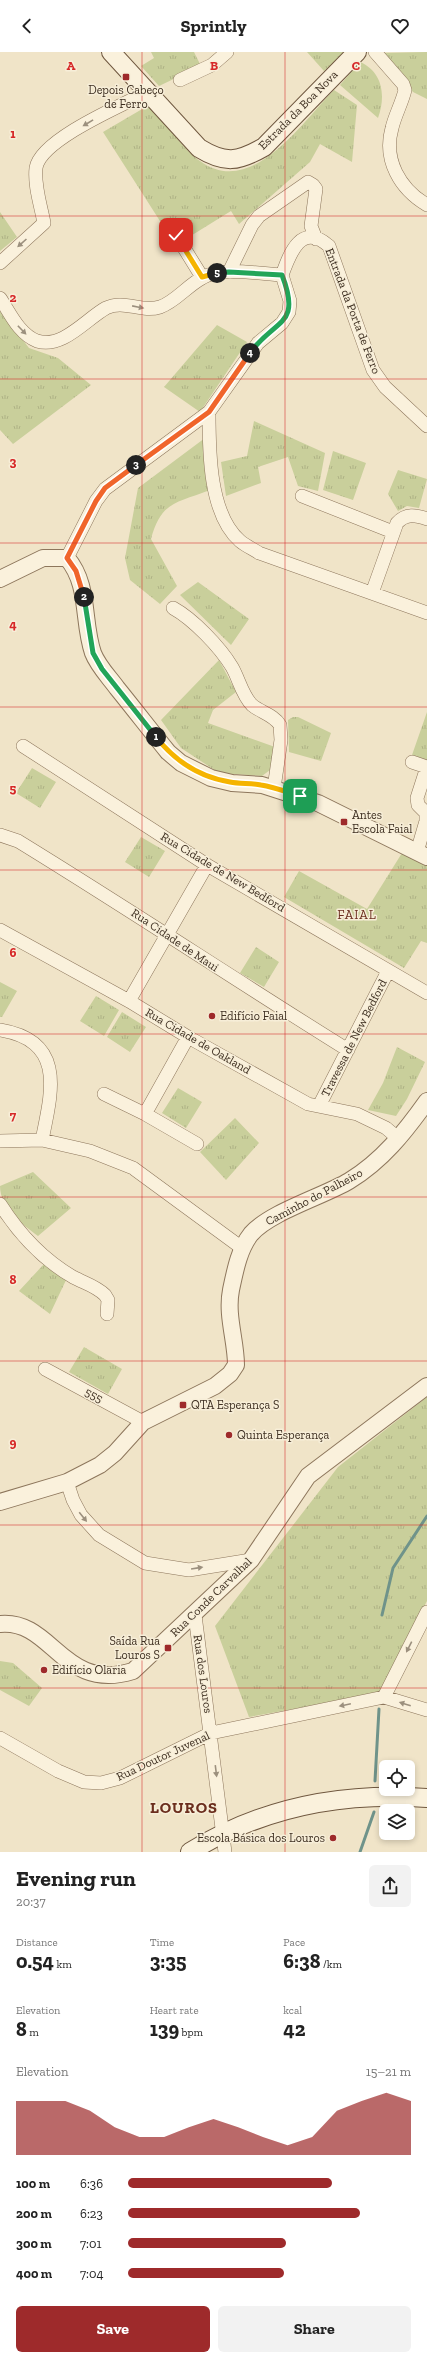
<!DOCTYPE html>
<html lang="en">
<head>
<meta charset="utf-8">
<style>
	body { margin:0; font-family:"Zilla Slab",serif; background:#f2f2f2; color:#222; height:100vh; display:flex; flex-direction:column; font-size:15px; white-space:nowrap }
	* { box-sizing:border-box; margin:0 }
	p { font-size:13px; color:#767676 }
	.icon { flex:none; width:22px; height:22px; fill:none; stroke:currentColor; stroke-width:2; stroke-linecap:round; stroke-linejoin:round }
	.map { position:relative; height:1800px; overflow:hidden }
	.details { display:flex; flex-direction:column; background:#fff; flex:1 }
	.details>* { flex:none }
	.buttons { position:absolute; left:379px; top:1708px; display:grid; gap:8px }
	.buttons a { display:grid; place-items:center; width:36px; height:36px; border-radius:6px; background:#fff; box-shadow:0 2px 6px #0003; font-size:20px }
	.pin { position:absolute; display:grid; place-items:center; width:34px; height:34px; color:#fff; margin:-17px; border-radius:8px; box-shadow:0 2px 6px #0006 }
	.km { position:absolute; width:20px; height:20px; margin:-10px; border-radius:50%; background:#222; color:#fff; font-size:11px; line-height:20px; text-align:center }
	.round { display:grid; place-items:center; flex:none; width:42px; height:42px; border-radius:6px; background:#f2f2f2 }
	.head { display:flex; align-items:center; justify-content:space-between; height:68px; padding:0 16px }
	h1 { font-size:22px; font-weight:800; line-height:30px }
	.metrics { display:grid; grid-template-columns:repeat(3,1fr); gap:6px; height:68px; padding:4px 16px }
	.metrics div { display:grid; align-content:center }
	.metrics b { font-size:20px; font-weight:800 }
	.metrics small { font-size:11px; font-weight:400 }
	.metrics p { font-size:11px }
	.chart { height:112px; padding:8px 16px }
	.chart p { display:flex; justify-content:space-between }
	.chart svg { width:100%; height:72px; margin-top:4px; fill:#9e2a2b; opacity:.7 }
	.action { display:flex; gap:8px; margin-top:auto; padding:8px 16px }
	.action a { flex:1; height:46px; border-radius:6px; background:#9e2a2b; color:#fff; font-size:16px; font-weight:800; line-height:46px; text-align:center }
	.action a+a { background:#f2f2f2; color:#222 }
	ul { padding:0 16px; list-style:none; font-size:13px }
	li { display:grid; grid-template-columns:64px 48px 1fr; align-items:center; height:30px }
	li i { height:10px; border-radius:5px; background:#9e2a2b }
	header { display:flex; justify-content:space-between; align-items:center; height:52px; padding:0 16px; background:#fff; font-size:18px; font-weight:800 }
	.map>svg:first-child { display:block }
</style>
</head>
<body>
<header><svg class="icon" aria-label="back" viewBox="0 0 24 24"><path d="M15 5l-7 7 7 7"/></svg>Sprintly<svg class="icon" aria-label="heart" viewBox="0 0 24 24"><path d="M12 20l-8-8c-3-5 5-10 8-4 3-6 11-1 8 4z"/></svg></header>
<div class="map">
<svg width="427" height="1800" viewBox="0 0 427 1800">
	<defs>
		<pattern id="grass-tufts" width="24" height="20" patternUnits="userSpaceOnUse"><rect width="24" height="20" fill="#c9cf9b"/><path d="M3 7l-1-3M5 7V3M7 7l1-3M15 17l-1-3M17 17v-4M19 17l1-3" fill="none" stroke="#aeb285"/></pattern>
	</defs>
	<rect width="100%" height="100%" fill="#f0e4c8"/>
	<!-- grass -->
	<path fill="url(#grass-tufts)" d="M151,0H194L201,14L159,34L141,14L154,6Z
		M307,0H345L324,19Z
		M427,0V47L413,40L379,1Z
		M360,10C383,20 386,44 378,66L340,33Z
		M334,38L357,53L352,110L320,92L310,110L239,172L231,159L189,185L180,172L167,180L103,80L149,53C162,67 185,99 200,109C252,147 302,70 334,38Z
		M0,160L17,185L0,199Z
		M0,258L29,296L58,306L91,333L13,392L0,378Z
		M217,273L247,290L200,360L164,335Z
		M254,369L325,401L318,439L298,434L288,405L258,415L261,431L226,444L221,410L247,404Z
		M205,386L210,438C177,451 161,449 151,487L177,534L160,552L130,528L125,506L138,436Z
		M333,399L366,411L353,448L323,438Z
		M398,418L427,427L419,456L407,454L398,459L388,442Z
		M198,530L249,567L231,593L180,543Z
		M219,608L236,640L213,658L208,671L275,695L270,718L262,724L219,721L181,696L161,668Z
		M427,660V708L412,703Z
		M293,665H298L331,681L321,709L289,700L288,668Z
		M32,716L56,730L40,756L16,741Z
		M141,785L165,799L149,825L125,810Z
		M402,801L427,813V891L421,889L404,916L284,845L299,819L367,857Z
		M256,895L279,910L264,935L240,921Z
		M0,930L17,939L2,965H0Z
		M96,944L119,958L104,984L80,969Z
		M122,960L146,975L130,1000L107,985Z
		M397,995L425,1010L407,1047L396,1064L368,1058L383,1031Z
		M178,1036L202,1050L186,1076L162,1061Z
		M235,1066L259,1091L226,1128L200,1100Z
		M33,1120L71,1156L38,1184C22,1172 0,1156 0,1134Z
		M44,1212L67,1226L50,1262L19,1239Z
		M84,1295L122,1317L108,1342L69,1320Z
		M427,1345V1549L379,1642L249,1665L215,1574L338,1415Z
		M0,1609L13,1611L42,1636L29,1654L0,1638Z"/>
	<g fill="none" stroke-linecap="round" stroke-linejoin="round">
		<!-- stream -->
		<path stroke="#6f938a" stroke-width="3" d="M382,1563L393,1516L427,1464
			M375,1729L379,1657
			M360,1800L374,1760"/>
		<!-- minor casing -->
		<g stroke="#8d765c" stroke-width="14">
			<path id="minor" d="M375,0L403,32L405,38C402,51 395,63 392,76C383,108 400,137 427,153
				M180,28L212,13L227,0
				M176,183L202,225
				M0,211L44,171C41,154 34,134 36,116C40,88 122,53 148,40
				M229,220L252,173L259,164L308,130L313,133L316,137L311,174L316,187
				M282,223C290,201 301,170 329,194L373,318L385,335L427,374
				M0,246C10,261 19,282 37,289C63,297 86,267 106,256C124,247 141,261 160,255C175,250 187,234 202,226C220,214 260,222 282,223
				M209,360C209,399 209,462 240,489C246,494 253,497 259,501L427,561
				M302,444L393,480
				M67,506L96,449L105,437L209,360L258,291L282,271L289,260L290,249L282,223
				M372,541L397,471C406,461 416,463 427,467
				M173,556C193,567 220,595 232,615C239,627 242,643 252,653C260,660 274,663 280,673L281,688L274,736
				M23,694L207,813L427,941
				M412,710L427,715
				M0,783L18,789C129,857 237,929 348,998
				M417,800L426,769V761L418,753L417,746L427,715
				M0,878L129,949L188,985L308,1052L357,1062L386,1076L399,1087
				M129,949L207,813
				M0,978C66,989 52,1039 42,1088
				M188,985L145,1062L197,1092
				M104,1042L145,1062
				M319,1054L388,919
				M0,1089L42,1088L90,1099L133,1116L242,1196
				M0,1152C19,1182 42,1207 73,1225C84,1231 96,1234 105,1243L108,1248L107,1262
				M45,1317L143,1370
				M67,1430L73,1448L81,1463L99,1483L145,1511L189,1518L251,1508
				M195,1563L225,1800
				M384,1645L427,1560
				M0,1686L58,1719L84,1730L101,1731L120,1726L211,1681L384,1645L427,1658"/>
		</g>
		<!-- tertiary casing -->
		<g stroke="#8d765c" stroke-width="18">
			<path id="tertiary" d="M0,527L43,506H67C90,533 82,569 93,601C98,614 109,625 117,636C134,657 151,679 168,700L181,711L211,726L232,731L262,733L318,751L427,805
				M0,1450L67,1430L100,1413L115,1401L143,1370L215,1334L230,1322L236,1313C236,1289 226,1263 231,1238C235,1219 239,1197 251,1182C270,1160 324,1144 349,1129C382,1109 405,1080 427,1049
				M0,1572C53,1567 62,1641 133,1619L251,1508L308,1424L427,1334"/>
		</g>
		<!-- secondary casing -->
		<g stroke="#6f573f" stroke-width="20">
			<path id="secondary" d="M111,0L199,96C225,112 238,110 264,95L357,0
				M190,1800C262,1755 344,1740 427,1746"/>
		</g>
		<!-- minor -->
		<use href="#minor" stroke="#faf1dc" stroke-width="13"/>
		<!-- tertiary -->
		<use href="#tertiary" stroke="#faf1dc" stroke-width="16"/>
		<!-- secondary -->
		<use href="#secondary" stroke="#faf1dc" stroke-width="18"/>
	</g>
	<!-- one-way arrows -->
	<defs><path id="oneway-solid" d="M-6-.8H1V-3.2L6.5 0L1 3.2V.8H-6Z"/></defs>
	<g fill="#9c907e">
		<use href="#oneway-solid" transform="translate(88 71) rotate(149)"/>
		<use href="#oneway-solid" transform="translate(22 191) rotate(138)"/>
		<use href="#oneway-solid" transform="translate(138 255) rotate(11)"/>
		<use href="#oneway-solid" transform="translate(22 278) rotate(46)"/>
		<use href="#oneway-solid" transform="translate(83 1465) rotate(51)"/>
		<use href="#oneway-solid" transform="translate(197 1516) rotate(-9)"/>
		<use href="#oneway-solid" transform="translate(409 1595) rotate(117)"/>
		<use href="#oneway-solid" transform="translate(405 1652) rotate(-163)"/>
		<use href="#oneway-solid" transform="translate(345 1653) rotate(168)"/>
		<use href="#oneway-solid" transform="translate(216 1719) rotate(83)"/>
	</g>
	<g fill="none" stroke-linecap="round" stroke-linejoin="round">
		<!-- split-1 casing -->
		<g stroke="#fff" stroke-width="8">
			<path id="split-1" d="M156,685C175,709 199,725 230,730C240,732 251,731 261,733C274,735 287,740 300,744"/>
		</g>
		<!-- split-2 casing -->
		<g stroke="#fff" stroke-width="8">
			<path id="split-2" d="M84,545L93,601L102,617L156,685"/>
		</g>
		<!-- split-3 casing -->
		<g stroke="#fff" stroke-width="8">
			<path id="split-3" d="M84,545L76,519L67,506L96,449L105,436L136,413"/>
		</g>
		<!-- split-4 casing -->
		<g stroke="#fff" stroke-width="8">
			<path id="split-4" d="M136,413L209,360L250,301"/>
		</g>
		<!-- split-5 casing -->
		<g stroke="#fff" stroke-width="8">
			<path id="split-5" d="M217,221L229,220L282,223C302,275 275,266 250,301"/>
		</g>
		<!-- split-6 casing -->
		<g stroke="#fff" stroke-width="8">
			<path id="split-6" d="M176,183L202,225L217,221"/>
		</g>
		<!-- split-1 -->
		<use href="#split-1" stroke="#f5b400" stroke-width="5"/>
		<!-- split-2 -->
		<use href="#split-2" stroke="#22a559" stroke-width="5"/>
		<!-- split-3 -->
		<use href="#split-3" stroke="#f0652b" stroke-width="5"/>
		<!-- split-4 -->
		<use href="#split-4" stroke="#f0652b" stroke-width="5"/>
		<!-- split-5 -->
		<use href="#split-5" stroke="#22a559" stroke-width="5"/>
		<!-- split-6 -->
		<use href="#split-6" stroke="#f5b400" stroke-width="5"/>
	</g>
	<!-- grid -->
	<path fill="none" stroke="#d62828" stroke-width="1" stroke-opacity="0.55" d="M142,0V1800M285,0V1800M0,164H427M0,327H427M0,491H427M0,655H427M0,818H427M0,982H427M0,1145H427M0,1309H427M0,1473H427M0,1636H427"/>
	<!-- markers -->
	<g fill="#9e2a2b" stroke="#f7eed8" stroke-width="1.5">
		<rect x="122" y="21" width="8" height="8" rx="2"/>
		<rect x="340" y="766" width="8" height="8" rx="2"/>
		<circle cx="212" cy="964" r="4"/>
		<rect x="179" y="1349" width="8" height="8" rx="2"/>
		<circle cx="229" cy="1383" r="4"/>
		<rect x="164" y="1592" width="8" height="8" rx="2"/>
		<circle cx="44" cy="1618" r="4"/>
		<circle cx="333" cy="1786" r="4"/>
	</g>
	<g text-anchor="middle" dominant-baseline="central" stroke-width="3" stroke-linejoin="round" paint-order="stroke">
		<!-- poi labels -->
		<g font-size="12" fill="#3d2e20" stroke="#f7eed8" text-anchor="start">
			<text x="126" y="38" text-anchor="middle">Depois Cabeço<tspan x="126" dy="14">de Ferro</tspan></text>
			<text x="352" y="763">Antes<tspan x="352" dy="14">Escola Faial</tspan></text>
			<text x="220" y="964">Edifício Faial</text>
			<text x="191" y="1353">QTA Esperança S</text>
			<text x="237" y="1383">Quinta Esperança</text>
			<text x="160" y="1589" text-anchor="end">Saída Rua<tspan x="160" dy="14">Louros S</tspan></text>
			<text x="52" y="1618">Edifício Olaria</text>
			<text x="325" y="1786" text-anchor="end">Escola Básica dos Louros</text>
		</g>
		<!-- street labels -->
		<g font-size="12" fill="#3d2e20" stroke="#f7eed8">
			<text transform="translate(298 58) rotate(-45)">Estrada da Boa Nova</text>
			<text transform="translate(353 259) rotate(69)">Entrada da Porta de Ferro</text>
			<text transform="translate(223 820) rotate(31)">Rua Cidade de New Bedford</text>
			<text transform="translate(175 888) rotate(34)">Rua Cidade de Maui</text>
			<text transform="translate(354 986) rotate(-63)">Travessa de New Bedford</text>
			<text transform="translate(198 989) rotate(30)">Rua Cidade de Oakland</text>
			<text transform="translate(314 1145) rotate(-28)">Caminho do Palheiro</text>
			<text transform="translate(94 1343) rotate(28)">555</text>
			<text transform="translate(211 1545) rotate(-44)">Rua Conde Carvalhal</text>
			<text transform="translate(203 1622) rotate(82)">Rua dos Louros</text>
			<text transform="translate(163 1704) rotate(-25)">Rua Doutor Juvenal</text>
		</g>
		<!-- neighbourhood labels -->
		<g font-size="13" letter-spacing="1" fill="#6b2e1e" stroke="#f7eed8">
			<text x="357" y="862">FAIAL</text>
		</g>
		<!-- district labels -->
		<g font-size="16" font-weight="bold" letter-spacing="1" fill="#6b2e1e" stroke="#f7eed8">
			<text x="184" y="1755">LOUROS</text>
		</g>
	</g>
	<g font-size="13" text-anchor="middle" font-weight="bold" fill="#d62828" stroke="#f7eed8" stroke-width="3" stroke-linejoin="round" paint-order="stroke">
		<text x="71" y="18">A</text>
		<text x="214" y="18">B</text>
		<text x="356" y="18">C</text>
		<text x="13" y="86">1</text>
		<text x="13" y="250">2</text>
		<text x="13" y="414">3</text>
		<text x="13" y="577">4</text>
		<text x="13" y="741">5</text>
		<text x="13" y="905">6</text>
		<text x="13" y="1068">7</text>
		<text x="13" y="1232">8</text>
		<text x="13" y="1395">9</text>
	</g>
</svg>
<div class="buttons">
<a><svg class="icon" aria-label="locate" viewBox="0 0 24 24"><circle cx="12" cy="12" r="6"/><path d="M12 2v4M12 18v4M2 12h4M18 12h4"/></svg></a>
<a><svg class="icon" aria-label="layers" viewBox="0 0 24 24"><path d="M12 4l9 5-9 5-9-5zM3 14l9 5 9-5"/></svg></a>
</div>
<div class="pin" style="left:300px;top:744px;background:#1e9e55"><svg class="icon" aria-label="arrive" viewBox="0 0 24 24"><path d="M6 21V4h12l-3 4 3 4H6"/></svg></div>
<div class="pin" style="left:176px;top:183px;background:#d93025"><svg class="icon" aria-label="check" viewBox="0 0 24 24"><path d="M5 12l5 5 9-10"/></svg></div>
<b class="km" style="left:156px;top:685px">1</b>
<b class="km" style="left:84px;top:545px">2</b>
<b class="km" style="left:136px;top:413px">3</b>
<b class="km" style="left:250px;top:301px">4</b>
<b class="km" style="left:217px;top:221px">5</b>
</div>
<section class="details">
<div class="head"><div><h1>Evening run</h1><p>20:37</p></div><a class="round"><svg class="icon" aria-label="share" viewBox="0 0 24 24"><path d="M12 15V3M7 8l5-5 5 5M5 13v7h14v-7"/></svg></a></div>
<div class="metrics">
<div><p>Distance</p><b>0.54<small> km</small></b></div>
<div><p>Time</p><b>3:35</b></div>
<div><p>Pace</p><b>6:38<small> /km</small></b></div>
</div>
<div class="metrics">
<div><p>Elevation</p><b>8<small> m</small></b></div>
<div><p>Heart rate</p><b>139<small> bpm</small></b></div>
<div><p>kcal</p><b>42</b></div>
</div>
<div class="chart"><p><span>Elevation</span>15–21 m</p>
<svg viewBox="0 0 160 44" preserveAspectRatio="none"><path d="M0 44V11L10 11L20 11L30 17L40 27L50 33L60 33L70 27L80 22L90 27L100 33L110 38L120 33L130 17L140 11L150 6L160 11V44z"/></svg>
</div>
<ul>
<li><b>100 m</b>6:36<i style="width:72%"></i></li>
<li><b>200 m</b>6:23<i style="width:82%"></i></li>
<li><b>300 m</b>7:01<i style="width:56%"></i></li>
<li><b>400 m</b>7:04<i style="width:55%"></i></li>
</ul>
<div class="action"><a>Save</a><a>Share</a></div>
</section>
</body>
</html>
